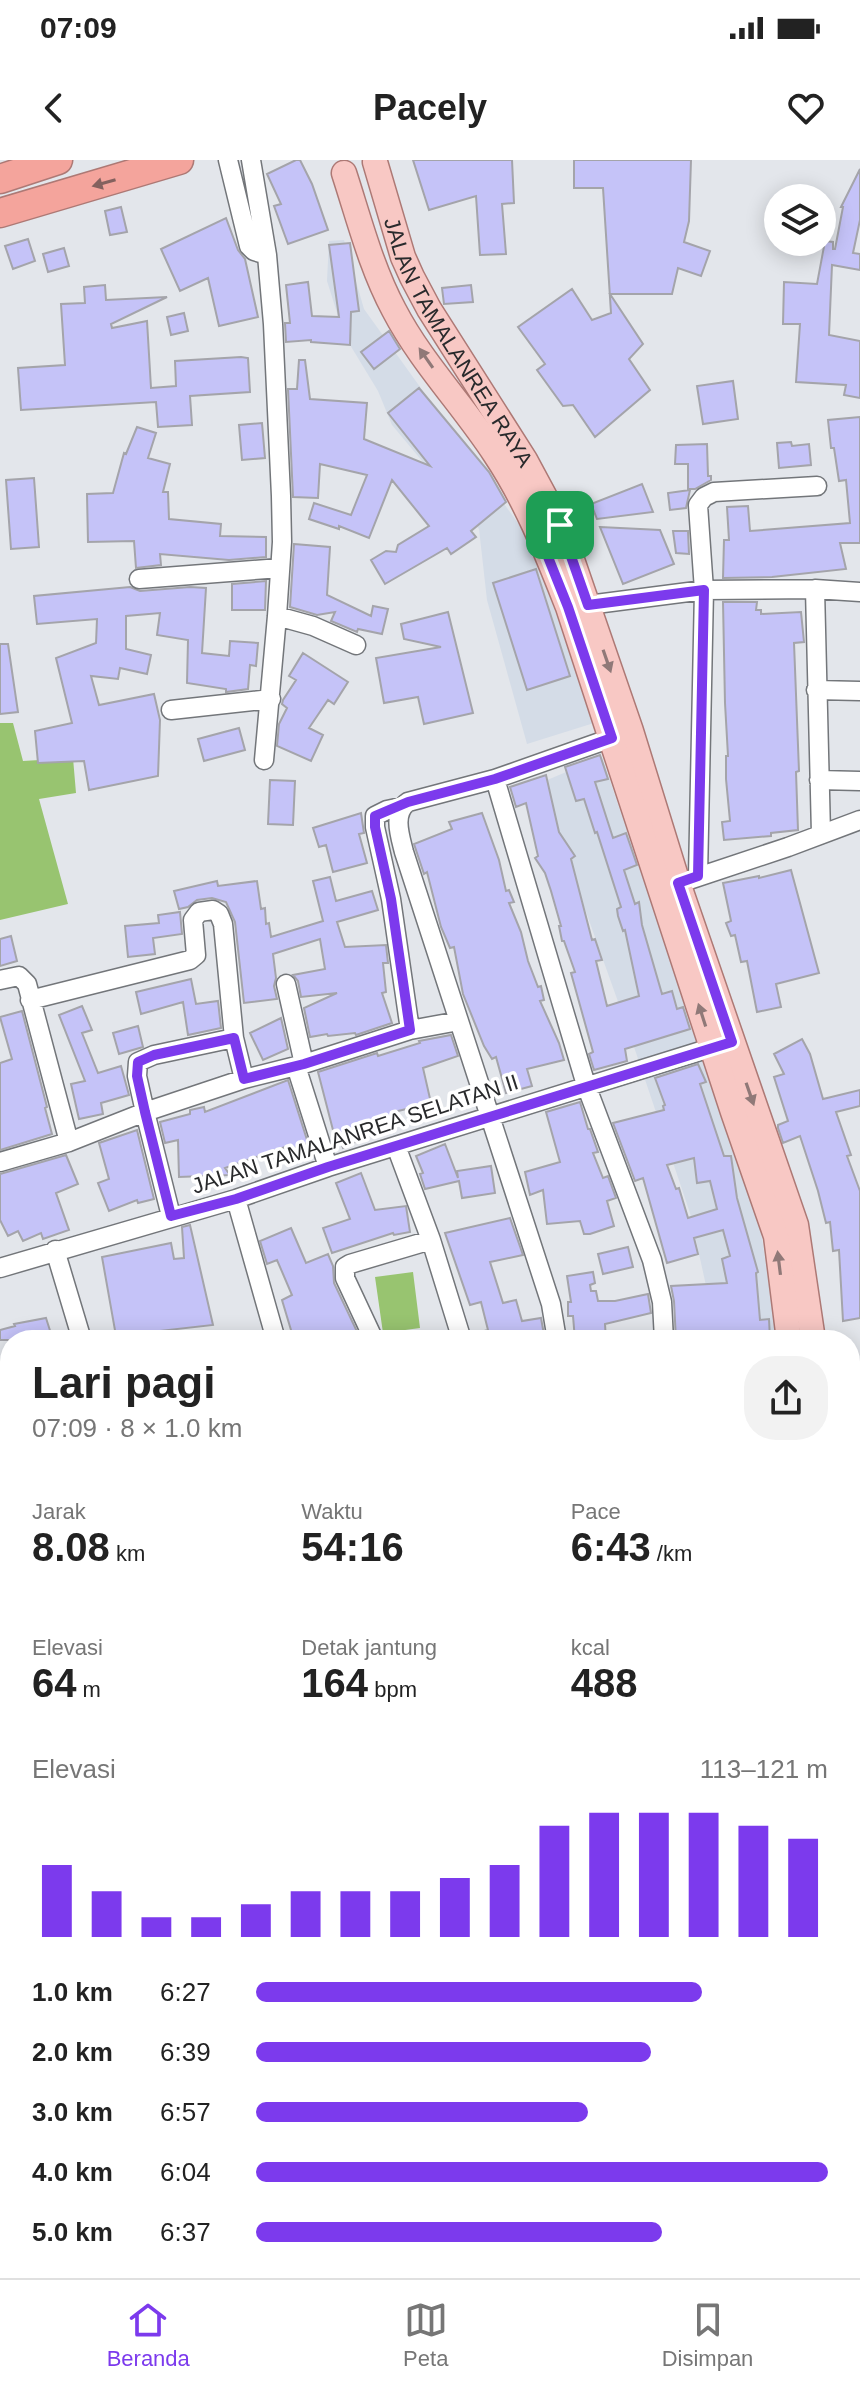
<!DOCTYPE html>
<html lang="id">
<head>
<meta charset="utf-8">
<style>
	body { margin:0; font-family:Helvetica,sans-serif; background:#f2f2f2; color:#222; height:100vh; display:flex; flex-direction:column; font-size:30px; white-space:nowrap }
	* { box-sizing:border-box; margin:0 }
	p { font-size:26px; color:#767676 }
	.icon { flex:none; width:44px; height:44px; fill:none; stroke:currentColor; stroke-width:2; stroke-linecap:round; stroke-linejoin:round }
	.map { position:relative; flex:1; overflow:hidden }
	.sheet { position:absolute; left:0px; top:1170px; width:860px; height:948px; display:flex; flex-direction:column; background:#fff; border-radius:32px 32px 0 0; box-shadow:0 4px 20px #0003 }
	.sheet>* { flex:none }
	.buttons { position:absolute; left:764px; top:24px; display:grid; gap:16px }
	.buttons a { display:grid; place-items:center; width:72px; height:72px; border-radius:50%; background:#fff; box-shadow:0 4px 20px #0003; font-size:40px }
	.pin { position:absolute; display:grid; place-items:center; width:68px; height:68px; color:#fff; margin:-34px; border-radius:16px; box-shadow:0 4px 12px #0006 }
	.round { display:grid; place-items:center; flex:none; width:84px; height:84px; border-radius:32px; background:#f2f2f2 }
	.headline { display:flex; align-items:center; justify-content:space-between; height:136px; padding:0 32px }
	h1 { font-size:44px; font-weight:800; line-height:60px }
	.figures { display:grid; grid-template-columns:repeat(3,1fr); gap:12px; height:136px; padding:8px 32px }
	.figures div { display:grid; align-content:center }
	.figures b { font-size:40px; font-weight:800 }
	.figures small { font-size:22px; font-weight:400 }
	.figures p { font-size:22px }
	.chart { height:224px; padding:16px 32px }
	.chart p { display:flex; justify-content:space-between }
	.chart svg { width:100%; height:144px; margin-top:8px; stroke:#7c3aed; stroke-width:6 }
	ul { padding:0 32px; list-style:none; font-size:26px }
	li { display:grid; grid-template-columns:128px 96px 1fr; align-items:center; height:60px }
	li i { height:20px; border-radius:10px; background:#7c3aed }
	.status { display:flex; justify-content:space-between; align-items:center; height:56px; padding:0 40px; background:#fff; direction:ltr }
	.status svg { height:22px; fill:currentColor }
	header { display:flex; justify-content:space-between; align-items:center; height:104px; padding:0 32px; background:#fff; font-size:36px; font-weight:800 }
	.tab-bar { display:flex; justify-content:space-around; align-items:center; height:112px; border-top:2px solid #e0e0e0; background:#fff; font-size:22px; color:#767676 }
	.tab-bar a { display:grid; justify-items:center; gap:4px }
	.tab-bar .on { color:#7c3aed }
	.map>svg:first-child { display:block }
</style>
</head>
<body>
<div class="status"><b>07:09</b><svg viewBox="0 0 49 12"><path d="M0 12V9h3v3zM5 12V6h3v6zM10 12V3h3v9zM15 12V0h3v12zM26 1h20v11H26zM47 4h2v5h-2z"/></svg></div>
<header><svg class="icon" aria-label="back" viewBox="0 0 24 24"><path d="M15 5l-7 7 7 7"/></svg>Pacely<svg class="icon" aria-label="heart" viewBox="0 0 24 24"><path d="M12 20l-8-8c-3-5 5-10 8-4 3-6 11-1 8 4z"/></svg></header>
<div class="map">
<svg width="860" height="2118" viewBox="0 0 860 2118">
	<rect width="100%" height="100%" fill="#e3e6eb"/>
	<!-- built -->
	<path fill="#d4dce7" d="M344,80L364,149L525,373L550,437L594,563L527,584L487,440L479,369L392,265L378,231L344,175L327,121L329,81Z
		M602,597L760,1065L777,1180H718L690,1053L631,878L540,623Z
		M850,1291H860V1621L850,1523Z
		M860,1974V2118H830L832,2108H850V2024Z"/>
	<!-- green -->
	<path fill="#98c470" d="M0,563H13L23,601L73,598L76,633L39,639L68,744L0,760Z
		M413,1112L420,1168L383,1173L375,1117Z"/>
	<!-- building -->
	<path fill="#c5c3f8" stroke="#a4a4aa" stroke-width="2" fill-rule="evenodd" d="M296,0H300L312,24L328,70L288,84L274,46L281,44L267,14Z
		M413,0H512L514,43L502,44L506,94L480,95L476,36L429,50Z
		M574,0H691L689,61L684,82L710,91L701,116L678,108L672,134H610L643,184L629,199L650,230L595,277L573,245L563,246L537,210L545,204L518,167L572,129L592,160L611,153L603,28H574Z
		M860,9V60L853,93L860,94V110L832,105L829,175L860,181V238L844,235L846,225L796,222L800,164H783L784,122L817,124L825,81L833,82V89H835L843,47H841Z
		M121,47L127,72L110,75L105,51Z
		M226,58L238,90L245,99L258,157L219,166L208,118L180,131L161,89Z
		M28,79L35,101L13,109L5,86Z
		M350,83L359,151L351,152L350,185L311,182V180L286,182L285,163H290L286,125L308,122L312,156L339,157L329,85Z
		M64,88L69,106L48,112L43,94Z
		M105,125L106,140L167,137L111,164L112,168L147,161L151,228L176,226L175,201L241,197L248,198L250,232L190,236L192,265L158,267L156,242L21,250L18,208L65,205L61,144L85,143L84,127Z
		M471,125L473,142L444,144L442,128Z
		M184,153L188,171L171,175L167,157Z
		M389,171L400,189L374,209L361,192Z
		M299,200H305L310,239L367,243L364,279L430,306L388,253L419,228L489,312L506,342L471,371L476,377L451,394L447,388L385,424L371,400L386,391L396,392L398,385L429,366L392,320L369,378L339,366V369L309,359L314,343L351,355L367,315L320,304L318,338L293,337L288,229H297Z
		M733,221L738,259L703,264L697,226Z
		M860,257V383H840L846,409L772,417L723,418L724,380H729L727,347L748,346L750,371L850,363L846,320L839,321L834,288H831L828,260Z
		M262,263L265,298L242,300L239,265Z
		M137,267L156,273L148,298L170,304L163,332H168L169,359L221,364L220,376L266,377V397L229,400L160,394L161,405L136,408L134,381L88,382L87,334L113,333L124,293L126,294Z
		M791,282L792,286L809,284L811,305L779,308L777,283Z
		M707,284L708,316H711V320L695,329H688V304H675L676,285Z
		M34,318L39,387L11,389L6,320Z
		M642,324L653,352L597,359L591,344Z
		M690,330L686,348L670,350L668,333Z
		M600,367L660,370L674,404L623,424Z
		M673,371H688L689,394L676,393Z
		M294,384L330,387L327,435L371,456L373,446L388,449L382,474L358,469L357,472L331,461L335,452L317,455L290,447Z
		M536,409L570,516L527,530L493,423Z
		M266,421L265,450H232V424Z
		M130,427L140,431L190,427L206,428L202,493L229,496L230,481L258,483L256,506L250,505L248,529L226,532V529L187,523L188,480L157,475L160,453L126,456V489L151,495L147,514L120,508L118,519L91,516L99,545L154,534L160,560L158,616L89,630L84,601L38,603L35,571L72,563L56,498L96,483L97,459L37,464L34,436Z
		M723,442H757L756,450H761V454L801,452L804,482L794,483L799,611L796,612L798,670L771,673V676L724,680L722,662L730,661L726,619V596H728L725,543Z
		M448,452L473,553L424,564L418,537L384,543L376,498L441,487L404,479L401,464Z
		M0,484H8L18,552L0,554Z
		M303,493L348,522L334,544L328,540L309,568L323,575L311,601L277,586L279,564L287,548L282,544L283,540L296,520L289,516Z
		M239,568L245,590L204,601L198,579Z
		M600,595L608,619L595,622L613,678L626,673L637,705L624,710L635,744L639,742L642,765L662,834L672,831L677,849L683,847L690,869L625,889L627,901L594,910L589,894L593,892L571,813L575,812L564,781H562L559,766H561L551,731L545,713L535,698L538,696L526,643L516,647L510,627L546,615L559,672L575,696L571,699L592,780L595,779L602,800L596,801L607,846L639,836L625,770L623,771L618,756L617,749L621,747L597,672L595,673L584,639L576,641L565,607Z
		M270,620L295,621L293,665L268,664Z
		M361,653L364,673L359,674L367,703L333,712L326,685L319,687L313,668Z
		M482,653L499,700L506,731L509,730L514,742L509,743L521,772L528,801L538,827L541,826L544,840L540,841L559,883L564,900L527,909L532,926L506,933L496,897L492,899L484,886L463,834L454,787L450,788L441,767L427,712L424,714L414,684L452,669L449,662Z
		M791,710L819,813L776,824L781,847L757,852L747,801L741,802L735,775L731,776L726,763L731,761L723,723L759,716V718Z
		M330,717L336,741L372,731L378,750L337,762L345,787L386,785L388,803H383L386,832L382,833L392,863L356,875L355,873L328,876L327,874L310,877L304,848L337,833L301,837L298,821L293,815L325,809L320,779L273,794L276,818L274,826L277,839L244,843L235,762L226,742L212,738L197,740L188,747L179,749L174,731L217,721L218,726L257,721L261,749L265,748L266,764L269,763L271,777L323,761L313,721Z
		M180,752L182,774L153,778L155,794L128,797L125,766L159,763L158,755Z
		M11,776L17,801L0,806V779Z
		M191,819L196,844L218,841L221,868L188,875L183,842L141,854L136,832Z
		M82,846L92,870L82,873L98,913L121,906L129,935L101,943L103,954L79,959L71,924L85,921L59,855Z
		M22,851L47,947L45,948L52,974L0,990V903L12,899L0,857Z
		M281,858L288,889L263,900L250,873Z
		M138,866L143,887L119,894L113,873Z
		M451,875L458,896L423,908L431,943L394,952L397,961L365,972L366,977L343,988L337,972L334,974L318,912L377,893L378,896L420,883L419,881Z
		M802,879L810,894L823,939L860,930V946L836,952L851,995L847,996L860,1031V1158L843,1161L839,1090L833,1091L830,1062L826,1063L818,1031L800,976L783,983L778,968V965L788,961L774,917L784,914L774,894Z
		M698,904L706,922L700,924L724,996H731L737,1038L758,1112L756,1113L760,1160L769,1159L770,1179L676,1180L674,1141L671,1126L727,1123L722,1099L730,1096L723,1070L694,1078L698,1094L667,1103L643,1018L635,1021L613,963L664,950L663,946L665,945L655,918ZM694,998L697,1023L710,1021L717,1049L688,1058L679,1028L676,1029L667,1005Z
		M288,920L308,983L287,991L285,987L225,1008L230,1015L179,1017L178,980L165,983L160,962L190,954V950L204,947L205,952Z
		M580,942L588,969H590L598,992L593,993L603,1018L608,1016L616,1038L607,1041L614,1066L590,1074H584L580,1061L547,1064L543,1030L530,1035L525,1012L560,1002L546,952Z
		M137,970L154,1039L138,1043L137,1040L109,1051L98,1023L109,1019L99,983Z
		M445,984L458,1018L457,1011L491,1006L495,1033L462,1038L459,1021L425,1029L420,1014L423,1013L416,996Z
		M66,995L78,1024L56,1033L69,1070L43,1079L41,1073L23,1081L18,1071L8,1076L0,1060V1014Z
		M361,1013L375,1050L406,1046L410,1072L394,1075L393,1073L332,1093L323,1068L350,1059L336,1023Z
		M510,1058L523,1095L490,1102L503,1143L516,1140L522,1161L541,1158L545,1180H474L473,1174L488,1170L481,1142L470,1145L445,1073Z
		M190,1065L213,1165L116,1176L102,1097L171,1083L174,1099L184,1098L182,1067Z
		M291,1068L306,1103L328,1094L333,1106L334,1123L361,1180H294L282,1140L292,1135L277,1100L267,1104L260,1081Z
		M628,1087L633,1107L603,1114L598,1094Z
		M593,1112L595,1123L590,1125L591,1131H596L598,1141H615L648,1134L651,1153L605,1164L606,1180H575L573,1156H568V1142H571L567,1116Z
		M46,1158L53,1180H0V1170L15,1166L14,1164Z"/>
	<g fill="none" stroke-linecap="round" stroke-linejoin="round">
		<!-- minor casing -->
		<g stroke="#73767a" stroke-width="21">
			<path id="minor" d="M228,0L249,86L254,91L267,95
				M251,0L267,95L273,164L281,336L282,382L277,456L264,600
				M139,419L280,408
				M815,429L821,674
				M588,445L704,430L815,429L860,432
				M277,456L313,466L356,485
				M816,530L860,531
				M171,550L271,539
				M495,619L586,925L652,1100L662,1142L664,1180
				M819,620L860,621
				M401,647L387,650L375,656V667L391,739L410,870
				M698,716L704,430L698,345L704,337L714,332L817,326
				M689,720L788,687L860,660
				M0,820L19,816L27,824L69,982
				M286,824L304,904
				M30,840L190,800L196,795L193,760L199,752L213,750L219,754L223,764L234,878L244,919
				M296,906L328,1007
				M396,986L431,1080L462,1180
				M0,1002L69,982L145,952L244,919L304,904L410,870L459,861
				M236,1039L276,1180
				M171,1056L145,952L137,916L138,902L154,895L234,878
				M55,1090L82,1180
				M0,1108L236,1039L328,1007L723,884
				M374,1180L345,1118V1107L350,1104L431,1080
				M557,1180L551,1144L404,692C400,676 392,653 408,642L495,619L620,575
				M850,1273H860
				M0,1286L10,1321
				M0,1399L10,1398
				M0,1489L10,1488
				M0,1574L10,1573
				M0,1681L10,1680
				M0,1764H10
				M850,1771L860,1770
				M0,1871L10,1869
				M0,1962L10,1960
				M0,2038L10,2030
				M613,2108L666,2118
				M22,2118L38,2108
				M170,2118L172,2108
				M234,2118L236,2108
				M307,2118L309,2108
				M394,2118L396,2108"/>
		</g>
		<!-- major casing -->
		<g stroke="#ad7975" stroke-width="27">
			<g id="major">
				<path id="s1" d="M375,2L403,97L412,117L429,149L525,300L560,365L631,571L678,723L796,1065L813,1180"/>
				<path d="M344,13C359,59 371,107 394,150C421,202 463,245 495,294C527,342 547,394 568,447L733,952L776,1076L789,1180"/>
				<path d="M850,1628L860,1735"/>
				<path d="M850,1950L860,1901"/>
				<path d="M791,2118L793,2108"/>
				<path d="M816,2118L818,2108"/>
			</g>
		</g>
		<!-- highway casing -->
		<g stroke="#ad7975" stroke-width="31">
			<path id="highway" d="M0,19L58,0
				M0,53L179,0"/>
		</g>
		<!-- minor -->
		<use href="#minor" stroke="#fff" stroke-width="18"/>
		<!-- major -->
		<use href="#major" stroke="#f8c8c4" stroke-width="24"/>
		<!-- highway -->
		<use href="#highway" stroke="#f4a49c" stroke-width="28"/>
	</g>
	<!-- one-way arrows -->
	<defs><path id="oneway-solid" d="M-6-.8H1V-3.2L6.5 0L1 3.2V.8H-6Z" transform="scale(2)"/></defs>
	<use fill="#84615e" href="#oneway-solid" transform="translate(104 23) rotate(164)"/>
	<g fill="#907978">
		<use href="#oneway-solid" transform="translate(426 198) rotate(-125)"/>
		<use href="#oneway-solid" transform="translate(607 501) rotate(71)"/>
		<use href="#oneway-solid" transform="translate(702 855) rotate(-108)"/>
		<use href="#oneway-solid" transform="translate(750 934) rotate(71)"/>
		<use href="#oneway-solid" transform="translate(779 1103) rotate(-97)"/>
	</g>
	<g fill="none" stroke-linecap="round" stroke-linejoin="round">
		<!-- route casing -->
		<g stroke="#fff" stroke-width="16">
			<path id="route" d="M560,365L588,445L704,430L698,716L678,723L732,882L328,1007L236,1039L171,1056L145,952L137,916L138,902L154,895L234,878L244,919L304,904L410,870L391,739L375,667V656L408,642L495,619L612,578L568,447L540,377Z"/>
		</g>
		<!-- route -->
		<use href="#route" stroke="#7c3aed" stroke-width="10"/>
	</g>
	<g text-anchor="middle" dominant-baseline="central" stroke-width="7" stroke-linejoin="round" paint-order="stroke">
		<!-- street labels -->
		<g font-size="22" fill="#292a2c" stroke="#fff">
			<text stroke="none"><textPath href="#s1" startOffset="200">JALAN TAMALANREA RAYA</textPath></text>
			<text transform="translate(355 974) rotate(-18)">JALAN TAMALANREA SELATAN II</text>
		</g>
	</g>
</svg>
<div class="buttons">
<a><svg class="icon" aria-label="layers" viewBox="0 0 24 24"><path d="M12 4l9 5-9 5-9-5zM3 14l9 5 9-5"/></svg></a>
</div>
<div class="pin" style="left:560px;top:365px;background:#1e9e55"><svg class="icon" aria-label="arrive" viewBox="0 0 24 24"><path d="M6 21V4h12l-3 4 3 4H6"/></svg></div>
<section class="sheet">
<div class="headline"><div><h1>Lari pagi</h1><p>07:09 · 8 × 1.0 km</p></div><a class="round"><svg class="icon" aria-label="share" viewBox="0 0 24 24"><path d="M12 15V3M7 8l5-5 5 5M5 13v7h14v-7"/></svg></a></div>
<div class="figures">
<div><p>Jarak</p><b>8.08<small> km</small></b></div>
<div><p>Waktu</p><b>54:16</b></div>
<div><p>Pace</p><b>6:43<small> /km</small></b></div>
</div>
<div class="figures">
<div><p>Elevasi</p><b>64<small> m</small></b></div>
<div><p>Detak jantung</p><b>164<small> bpm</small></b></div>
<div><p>kcal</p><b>488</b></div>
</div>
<div class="chart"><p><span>Elevasi</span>113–121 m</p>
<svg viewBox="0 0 160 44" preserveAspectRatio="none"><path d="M5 44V22M15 44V30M25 44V38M35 44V38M45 44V34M55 44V30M65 44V30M75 44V30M85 44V26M95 44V22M105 44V10M115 44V6M125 44V6M135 44V6M145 44V10M155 44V14"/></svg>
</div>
<ul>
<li><b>1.0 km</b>6:27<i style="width:78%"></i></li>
<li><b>2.0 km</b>6:39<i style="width:69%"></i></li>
<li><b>3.0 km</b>6:57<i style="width:58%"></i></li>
<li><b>4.0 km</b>6:04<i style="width:100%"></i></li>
<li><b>5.0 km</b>6:37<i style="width:71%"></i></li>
</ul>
</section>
</div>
<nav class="tab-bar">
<a class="on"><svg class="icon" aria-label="home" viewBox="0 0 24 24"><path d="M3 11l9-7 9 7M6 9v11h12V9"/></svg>Beranda</a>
<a><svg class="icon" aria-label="map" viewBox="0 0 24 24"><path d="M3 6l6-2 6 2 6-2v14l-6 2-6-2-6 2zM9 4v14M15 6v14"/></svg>Peta</a>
<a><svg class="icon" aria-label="saved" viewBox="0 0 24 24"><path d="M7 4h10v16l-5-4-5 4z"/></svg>Disimpan</a>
</nav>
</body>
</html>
